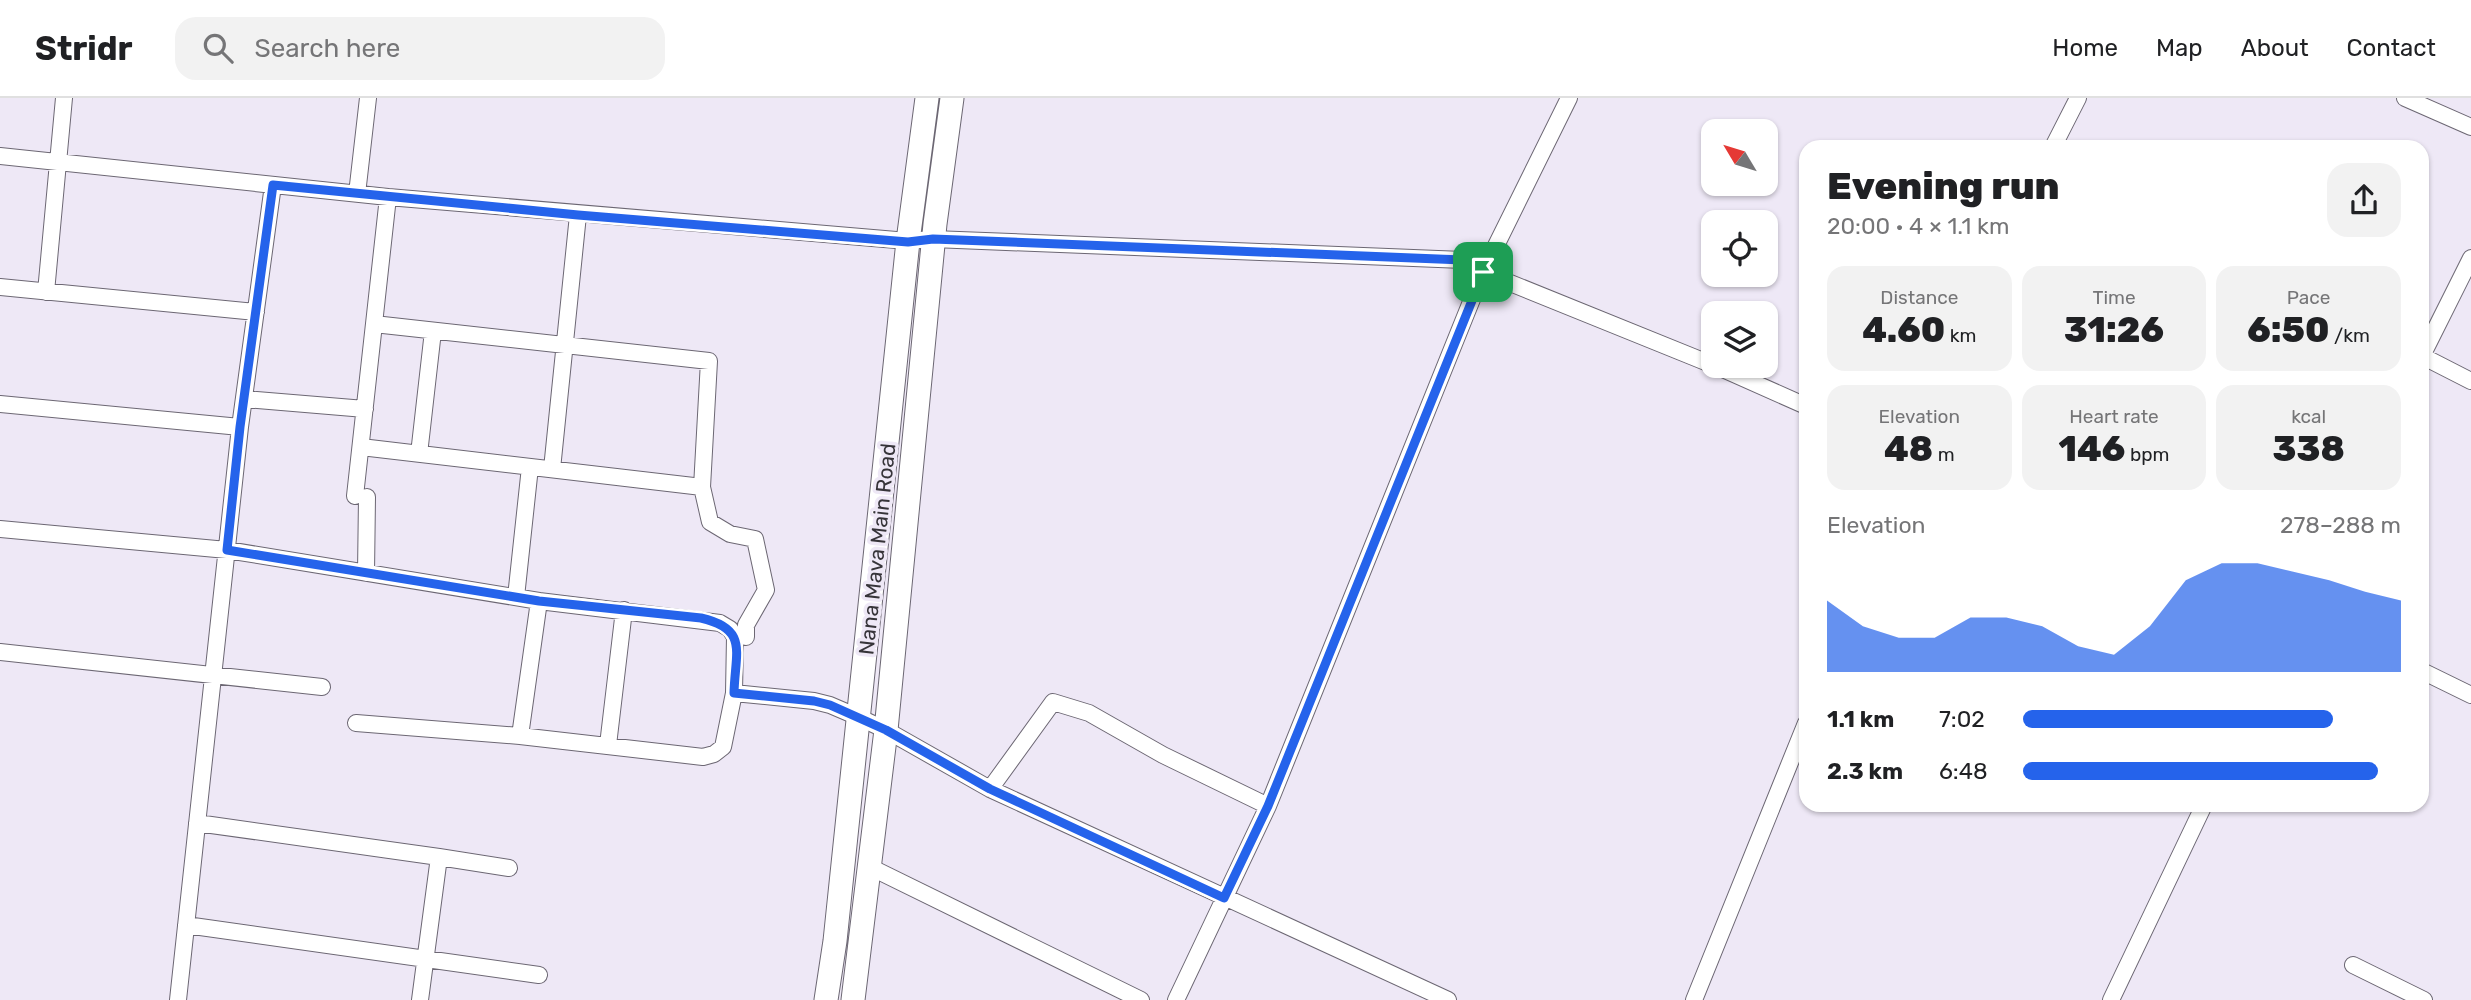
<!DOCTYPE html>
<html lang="en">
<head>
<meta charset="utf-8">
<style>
	body { margin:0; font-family:Rubik,sans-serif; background:#f2f2f2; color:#202124; height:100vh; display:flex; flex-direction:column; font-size:26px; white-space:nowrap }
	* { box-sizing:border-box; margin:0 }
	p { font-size:23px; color:#757577 }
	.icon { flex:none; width:38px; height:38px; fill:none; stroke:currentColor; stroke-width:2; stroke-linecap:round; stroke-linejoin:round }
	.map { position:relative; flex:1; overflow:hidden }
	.details { position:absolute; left:1799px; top:42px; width:630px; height:672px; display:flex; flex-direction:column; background:#fff; border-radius:21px; box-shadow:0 2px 5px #0004 }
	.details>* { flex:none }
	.needle { width:46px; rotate:308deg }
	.fabs { position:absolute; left:1701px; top:21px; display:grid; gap:14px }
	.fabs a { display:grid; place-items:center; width:77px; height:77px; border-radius:14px; background:#fff; box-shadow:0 2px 5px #0004; font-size:35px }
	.pin { position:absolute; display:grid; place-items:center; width:60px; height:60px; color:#fff; margin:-30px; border-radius:14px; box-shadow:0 4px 10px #0006 }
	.round { display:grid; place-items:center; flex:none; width:74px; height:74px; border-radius:21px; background:#f2f2f2 }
	.overview { display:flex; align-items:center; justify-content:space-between; height:119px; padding:0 28px }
	h1 { font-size:38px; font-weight:800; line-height:52px }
	.stats { display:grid; grid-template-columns:repeat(3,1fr); gap:10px; height:119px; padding:7px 28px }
	.stats div { display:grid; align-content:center; border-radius:18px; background:#f2f2f2; text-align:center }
	.stats b { font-size:35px; font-weight:800 }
	.stats small { font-size:19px; font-weight:400 }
	.stats p { font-size:19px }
	.chart { height:196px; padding:14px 28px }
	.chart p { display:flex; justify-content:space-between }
	.chart svg { width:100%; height:126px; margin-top:7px; fill:#2563eb; opacity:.7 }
	ul { padding:0 28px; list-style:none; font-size:23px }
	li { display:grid; grid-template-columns:112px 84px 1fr; align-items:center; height:52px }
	li i { height:18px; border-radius:9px; background:#2563eb }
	header { display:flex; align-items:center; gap:42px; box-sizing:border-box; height:98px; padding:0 35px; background:#fff; border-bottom:2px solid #e0e0e0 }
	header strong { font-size:33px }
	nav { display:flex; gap:38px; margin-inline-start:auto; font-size:24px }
	.search { width:490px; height:63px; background:#f2f2f2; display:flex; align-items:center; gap:18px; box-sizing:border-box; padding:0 24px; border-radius:21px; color:#757577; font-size:26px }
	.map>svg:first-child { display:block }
</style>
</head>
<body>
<header>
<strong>Stridr</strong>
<div class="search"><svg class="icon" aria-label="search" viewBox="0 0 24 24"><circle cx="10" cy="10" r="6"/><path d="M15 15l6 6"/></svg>Search here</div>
<nav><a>Home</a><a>Map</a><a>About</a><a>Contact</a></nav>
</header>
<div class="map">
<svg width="2471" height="902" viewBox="0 0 2471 902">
	<rect width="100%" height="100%" fill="#eee8f6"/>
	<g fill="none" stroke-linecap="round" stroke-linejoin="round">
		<!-- street casing -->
		<g stroke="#6c6773" stroke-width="18">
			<path id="street" d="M2405,0L2471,29
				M2053,49L2078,0
				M0,58L388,99L908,143L933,141L1488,163
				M357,96L368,0
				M1483,174L1713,267
				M0,189L256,214
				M46,194L64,0
				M374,226L709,263L702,389L710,424L730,436L755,441L766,492L746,527V539
				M2422,258L2471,160
				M2422,258L2471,283
				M1716,268L1806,308
				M244,301L365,311
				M0,306L240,329
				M361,349L702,389
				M419,356L433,233
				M552,371L578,117
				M355,398L388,99
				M0,431L227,452L539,503L520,638
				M366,475L367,399
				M516,499L530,369
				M539,503L720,525L730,531L735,539L734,595
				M0,554L322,589
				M2422,573L2471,597
				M356,625L520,638L703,659L714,656L723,649L734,595L814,603L830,607L858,619L886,632L990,691L1448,902
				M608,647L624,512
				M990,691L1053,604L1089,615L1163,657L1268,708
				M197,725L439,759L420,902
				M439,759L509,770
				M870,769L1141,902
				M186,827L539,877
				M2353,867L2424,902
				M178,902L240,329L273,87
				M1176,902L1268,708L1483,174L1569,0
				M1694,902L1806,625
				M2111,902L2204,707"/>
		</g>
		<!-- secondary casing -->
		<g stroke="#6c6773" stroke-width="25">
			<path id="secondary" d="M826,902L835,843L908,143L927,0
				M853,902L886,632L935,126L952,0"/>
		</g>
		<!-- street -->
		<use href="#street" stroke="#fff" stroke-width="16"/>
		<!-- secondary -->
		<use href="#secondary" stroke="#fff" stroke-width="23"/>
	</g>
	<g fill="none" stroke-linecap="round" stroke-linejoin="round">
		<!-- route casing -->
		<g stroke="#fff" stroke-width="14">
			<path id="route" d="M273,87L578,117L908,144L933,141L1488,163L1268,708L1224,800L990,691L886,632L830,607L814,603L734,595C735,554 749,531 701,520L539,503L227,452L240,329Z"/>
		</g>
		<!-- route -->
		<use href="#route" stroke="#2563eb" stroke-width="9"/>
	</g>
	<g text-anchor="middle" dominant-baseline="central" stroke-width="7" stroke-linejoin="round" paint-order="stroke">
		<!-- street labels -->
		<g font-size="21" fill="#363439" stroke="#eee8f6">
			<text transform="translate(877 451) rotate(-84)">Nana Mava Main Road</text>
		</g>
	</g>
</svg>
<div class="fabs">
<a><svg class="needle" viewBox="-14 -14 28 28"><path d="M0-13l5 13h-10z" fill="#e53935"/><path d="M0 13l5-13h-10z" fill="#757577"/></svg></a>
<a><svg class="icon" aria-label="locate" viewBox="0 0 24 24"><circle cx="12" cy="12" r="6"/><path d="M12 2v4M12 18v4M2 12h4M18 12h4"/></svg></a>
<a><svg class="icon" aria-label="layers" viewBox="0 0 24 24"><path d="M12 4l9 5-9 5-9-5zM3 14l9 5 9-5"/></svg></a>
</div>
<div class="pin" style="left:1483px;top:174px;background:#1e9e55"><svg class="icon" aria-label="arrive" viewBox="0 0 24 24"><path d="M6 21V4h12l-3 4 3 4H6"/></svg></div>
<section class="details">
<div class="overview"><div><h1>Evening run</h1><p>20:00 · 4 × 1.1 km</p></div><a class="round"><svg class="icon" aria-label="share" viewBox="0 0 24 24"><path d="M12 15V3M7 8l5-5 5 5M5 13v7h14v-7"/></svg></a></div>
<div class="stats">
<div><p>Distance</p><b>4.60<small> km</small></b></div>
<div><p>Time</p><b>31:26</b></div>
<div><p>Pace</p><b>6:50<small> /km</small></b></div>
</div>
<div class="stats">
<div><p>Elevation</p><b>48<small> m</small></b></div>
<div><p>Heart rate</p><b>146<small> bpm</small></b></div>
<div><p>kcal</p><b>338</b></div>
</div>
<div class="chart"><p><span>Elevation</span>278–288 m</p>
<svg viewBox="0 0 160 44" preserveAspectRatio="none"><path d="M0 44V19L10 28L20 32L30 32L40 25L50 25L60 28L70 35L80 38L90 28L100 12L110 6L120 6L130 9L140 12L150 16L160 19V44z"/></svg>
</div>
<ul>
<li><b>1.1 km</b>7:02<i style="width:82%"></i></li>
<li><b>2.3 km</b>6:48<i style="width:94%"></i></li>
</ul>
</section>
</div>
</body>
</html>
